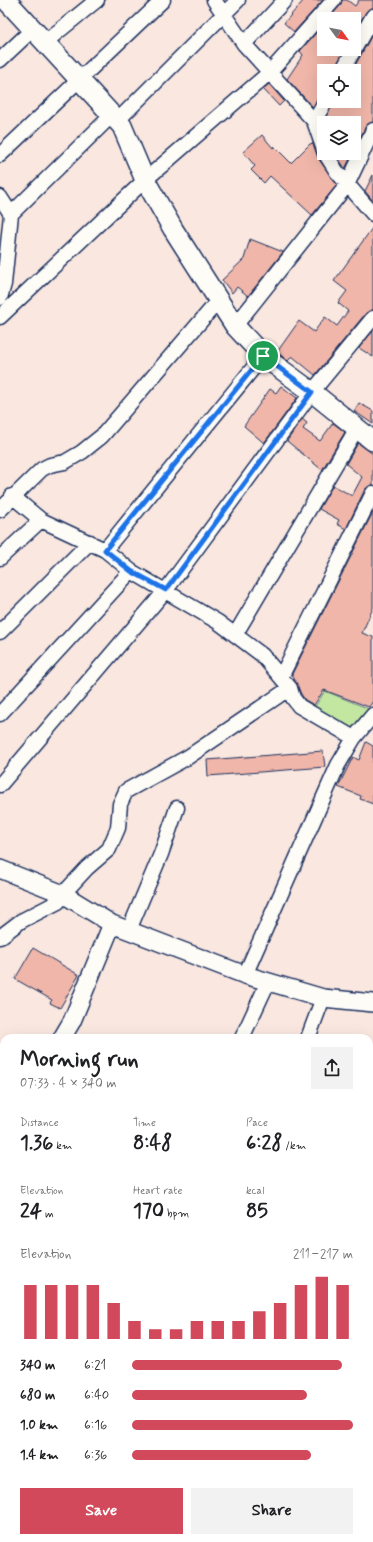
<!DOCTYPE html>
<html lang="en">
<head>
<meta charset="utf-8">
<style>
	body { margin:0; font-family:Mynerve,sans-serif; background:#f2f2f2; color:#202124; height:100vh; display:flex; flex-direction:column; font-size:15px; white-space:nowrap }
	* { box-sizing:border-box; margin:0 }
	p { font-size:13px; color:#757577 }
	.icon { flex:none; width:22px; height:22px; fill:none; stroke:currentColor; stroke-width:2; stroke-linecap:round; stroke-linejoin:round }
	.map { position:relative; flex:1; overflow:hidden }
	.panel { position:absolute; left:0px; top:1034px; width:373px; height:508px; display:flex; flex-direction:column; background:#fff; border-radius:12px 12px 0 0; box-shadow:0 4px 16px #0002 }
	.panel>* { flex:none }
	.needle { width:26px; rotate:123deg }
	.fabs { position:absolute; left:317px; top:12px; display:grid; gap:8px }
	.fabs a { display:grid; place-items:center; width:44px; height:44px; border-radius:0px; background:#fff; box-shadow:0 4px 16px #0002; font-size:20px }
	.pin { position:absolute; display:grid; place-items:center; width:34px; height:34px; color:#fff; margin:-17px; border:2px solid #fff; border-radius:50%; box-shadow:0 1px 4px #0007 }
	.round { display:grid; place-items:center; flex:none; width:42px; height:42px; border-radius:0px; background:#f2f2f2 }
	.summary { display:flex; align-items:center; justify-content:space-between; height:68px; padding:0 20px }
	h1 { font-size:22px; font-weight:800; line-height:30px }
	.stats { display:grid; grid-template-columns:repeat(3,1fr); gap:6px; height:68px; padding:4px 20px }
	.stats div { display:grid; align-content:center }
	.stats b { font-size:20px; font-weight:800 }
	.stats small { font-size:11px; font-weight:400 }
	.stats p { font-size:11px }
	.chart { height:112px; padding:8px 20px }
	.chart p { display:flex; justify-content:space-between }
	.chart svg { width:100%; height:72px; margin-top:4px; stroke:#d1495b; stroke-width:6 }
	.action { display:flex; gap:8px; margin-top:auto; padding:8px 20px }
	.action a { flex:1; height:46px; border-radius:0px; background:#d1495b; color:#fff; font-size:16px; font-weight:800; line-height:46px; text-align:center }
	.action a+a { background:#f2f2f2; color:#202124 }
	ul { padding:0 20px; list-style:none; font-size:13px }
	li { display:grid; grid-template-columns:64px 48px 1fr; align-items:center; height:30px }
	li i { height:10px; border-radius:5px; background:#d1495b }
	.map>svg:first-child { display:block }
</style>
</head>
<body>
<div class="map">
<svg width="373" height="1542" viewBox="0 0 373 1542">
	<rect width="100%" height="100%" fill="#f9e7e0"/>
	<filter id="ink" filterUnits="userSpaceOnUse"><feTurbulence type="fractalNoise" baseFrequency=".025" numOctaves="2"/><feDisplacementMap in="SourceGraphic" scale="8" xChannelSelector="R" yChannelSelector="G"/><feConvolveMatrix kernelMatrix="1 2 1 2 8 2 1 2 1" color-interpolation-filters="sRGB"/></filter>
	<g filter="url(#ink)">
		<!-- built -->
		<path fill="#f6d8d0" d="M369,1204L373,1205V1434L369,1433Z
			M4,1475V1538H61L63,1542H0V1476Z"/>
		<!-- green -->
		<path fill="#c3e7a1" stroke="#6f8b80" d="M325,691L369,709L350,730L314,708Z"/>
		<!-- building -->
		<path fill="#f0b6a9" stroke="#1b2f5e" d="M304,0H323L294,32L284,23Z
			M342,0H347L355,6L359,0H373V8L366,12L354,32V19H328L340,6Z
			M324,24V49H345L334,71H324V93L319,96L313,107L287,79L303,55L300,51Z
			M373,33V122L366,126L354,150V123L323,122L334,101H354V71H352Z
			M269,84L284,101L279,106L263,89Z
			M262,135L273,148L274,146L291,163L310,144L313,143L318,158L337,185L312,215L270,176L264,183L251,170L255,166L243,152Z
			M335,153H353L345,169L344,167Z
			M373,175V201L365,191Z
			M373,227V310L366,313L315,375L292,356L288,361L277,352L299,321L314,332L325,317L337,326L348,311L338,303L347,291L334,281Z
			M250,239L283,252L248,296L237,287L232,293L222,280L244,259Z
			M373,331V357L359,348Z
			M281,386L297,398L264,443L244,426L270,389L276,393Z
			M359,403L373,411V424L354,411Z
			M302,419L307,423L303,429L320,441L333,423L345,432L322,470L287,441Z
			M358,443L373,454V485L365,489L346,529L337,524L339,520L319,509L333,485L352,496L362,477L346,464Z
			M373,512V608L362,633L373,637V701L369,707L324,690L314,705L305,700L301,694L292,674Z
			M366,742L373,746V804L360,799L361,796L338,787L353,757L359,760Z
			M323,751L325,767L208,776L207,760Z
			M33,948L79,975L60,1008L50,1003L52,1000L15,979Z"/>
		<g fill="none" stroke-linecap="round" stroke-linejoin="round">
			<!-- minor casing -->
			<g stroke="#1b2f5e" stroke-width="17">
				<path id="minor" d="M214,0L244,44L314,121L324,150
					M44,43L97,0
					M244,44L285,0
					M0,60L32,30
					M342,71L373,16
					M117,121L238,0
					M314,121L326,101
					M325,153L337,172L373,214
					M0,155L163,0
					M0,197L11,214L4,284L0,298
					M11,214L112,115
					M0,317L145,180L270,72L334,0
					M235,326L347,185L373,130
					M12,496L41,520L105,550L131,571L218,622L262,655L290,688
					M0,510L42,469L50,465L65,462L82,452L102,436L219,300
					M105,550L263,356
					M0,558L41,520
					M0,632L90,542
					M235,635L357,428
					M281,677L373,493
					M0,714L131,571
					M0,785L166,590L312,392L373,318
					M129,930L161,854L177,808
					M0,937L21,921L58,902L63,894L87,868L109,849L118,828L120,804L126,791L188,757L290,688L293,698L299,706L354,738
					M245,975L338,765L354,738L373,715
					M242,1038L268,982
					M308,1038L323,998
					M0,1257L4,1255
					M0,1386L4,1384
					M369,1438L373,1439
					M0,1467L4,1465
					M134,1542V1538
					M228,1542V1538"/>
			</g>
			<!-- tertiary casing -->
			<g stroke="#1b2f5e" stroke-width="20">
				<path id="tertiary" d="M0,869L63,894L112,924L245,975L323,998L373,1003
					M62,1038L72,1021L112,924
					M0,1112L4,1109"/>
			</g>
			<!-- secondary casing -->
			<g stroke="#1b2f5e" stroke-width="22">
				<path id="secondary" d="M6,0L122,126L145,180L173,229L235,326L263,356L312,392L373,441"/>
			</g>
			<!-- minor -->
			<use href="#minor" stroke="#fdfcf7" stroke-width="14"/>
			<!-- tertiary -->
			<use href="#tertiary" stroke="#fdfcf7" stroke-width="17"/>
			<!-- secondary -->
			<use href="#secondary" stroke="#fdfcf7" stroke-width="19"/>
		</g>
	</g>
	<g fill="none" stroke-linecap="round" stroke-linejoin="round" filter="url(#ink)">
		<!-- route casing -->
		<g stroke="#fff" stroke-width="8">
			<path id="route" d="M263,356L312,392L166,590L131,571L105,550Z"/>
		</g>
		<!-- route -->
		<use href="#route" stroke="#1a73e8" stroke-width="5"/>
	</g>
</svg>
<div class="fabs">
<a><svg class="needle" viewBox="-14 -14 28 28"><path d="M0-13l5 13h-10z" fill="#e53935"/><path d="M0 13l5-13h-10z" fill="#757577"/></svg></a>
<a><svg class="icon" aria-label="locate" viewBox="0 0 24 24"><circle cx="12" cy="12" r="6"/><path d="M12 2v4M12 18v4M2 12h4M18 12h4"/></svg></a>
<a><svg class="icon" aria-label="layers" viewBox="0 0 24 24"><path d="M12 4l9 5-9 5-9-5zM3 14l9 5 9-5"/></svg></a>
</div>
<div class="pin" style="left:263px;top:356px;background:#1e9e55"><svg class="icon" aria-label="arrive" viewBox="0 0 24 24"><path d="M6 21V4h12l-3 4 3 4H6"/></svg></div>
<section class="panel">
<div class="summary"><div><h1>Morning run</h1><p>07:33 · 4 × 340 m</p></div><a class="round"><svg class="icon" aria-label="share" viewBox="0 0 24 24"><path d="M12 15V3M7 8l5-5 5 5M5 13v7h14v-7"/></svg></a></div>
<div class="stats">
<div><p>Distance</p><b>1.36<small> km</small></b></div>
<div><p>Time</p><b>8:48</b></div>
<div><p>Pace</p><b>6:28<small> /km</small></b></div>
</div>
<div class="stats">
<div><p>Elevation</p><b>24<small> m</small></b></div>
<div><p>Heart rate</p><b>170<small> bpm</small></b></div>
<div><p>kcal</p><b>85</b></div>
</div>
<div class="chart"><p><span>Elevation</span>211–217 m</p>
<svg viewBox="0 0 160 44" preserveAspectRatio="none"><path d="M5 44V11M15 44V11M25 44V11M35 44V11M45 44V22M55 44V33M65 44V38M75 44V38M85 44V33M95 44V33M105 44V33M115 44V27M125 44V22M135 44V11M145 44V6M155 44V11"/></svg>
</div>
<ul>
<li><b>340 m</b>6:21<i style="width:95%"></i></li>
<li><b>680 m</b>6:40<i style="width:79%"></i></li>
<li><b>1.0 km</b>6:16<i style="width:100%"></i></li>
<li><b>1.4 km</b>6:36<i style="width:81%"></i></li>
</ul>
<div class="action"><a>Save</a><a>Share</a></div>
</section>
</div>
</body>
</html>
